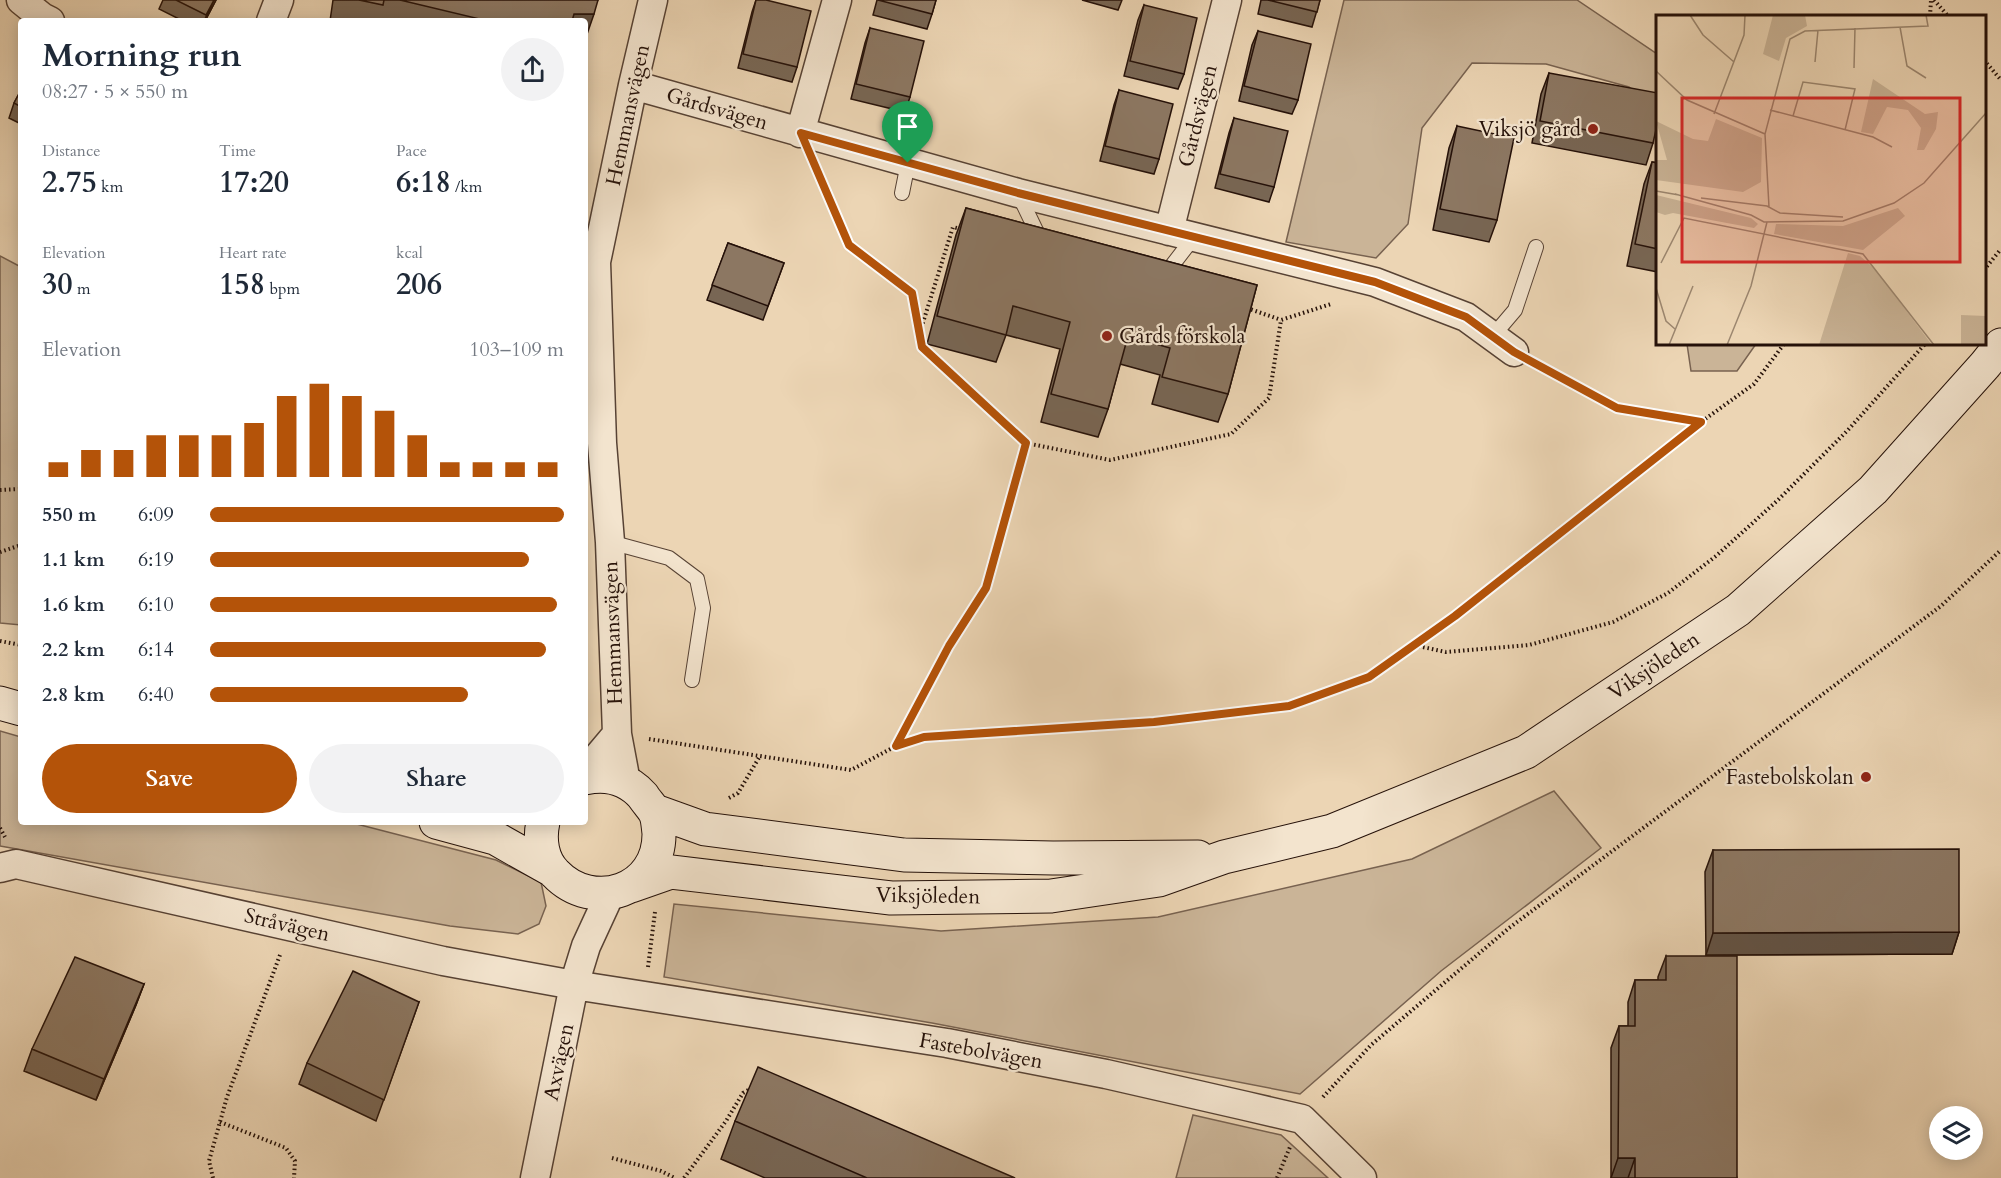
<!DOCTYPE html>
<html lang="en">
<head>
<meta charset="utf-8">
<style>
	body { margin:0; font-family:Cardo,serif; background:#f2f2f3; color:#1f2937; height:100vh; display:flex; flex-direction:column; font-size:22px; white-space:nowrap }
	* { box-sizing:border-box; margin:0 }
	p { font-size:20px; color:#747a83 }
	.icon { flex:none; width:33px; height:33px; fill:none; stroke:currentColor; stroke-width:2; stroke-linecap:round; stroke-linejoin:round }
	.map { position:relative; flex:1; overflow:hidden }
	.panel { position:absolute; left:18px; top:18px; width:570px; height:807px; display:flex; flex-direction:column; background:#fff; border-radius:6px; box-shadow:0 3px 15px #0003 }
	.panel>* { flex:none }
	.buttons { position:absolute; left:1929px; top:1106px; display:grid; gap:12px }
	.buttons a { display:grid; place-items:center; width:54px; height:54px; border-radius:50%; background:#fff; box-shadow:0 3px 15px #0003; font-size:30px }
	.pin { position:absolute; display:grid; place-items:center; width:51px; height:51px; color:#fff; margin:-62px -26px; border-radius:50% 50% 50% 0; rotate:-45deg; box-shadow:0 0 6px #0007 }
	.pin .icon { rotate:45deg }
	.round { display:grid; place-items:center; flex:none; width:63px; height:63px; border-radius:32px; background:#f2f2f3 }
	.summary { display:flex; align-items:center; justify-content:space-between; height:102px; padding:0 24px }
	h1 { font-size:33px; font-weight:800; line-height:45px }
	.stats { display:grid; grid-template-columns:repeat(3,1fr); gap:9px; height:102px; padding:6px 24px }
	.stats div { display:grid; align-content:center }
	.stats b { font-size:30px; font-weight:800 }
	.stats small { font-size:16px; font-weight:400 }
	.stats p { font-size:16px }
	.chart { height:168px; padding:12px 24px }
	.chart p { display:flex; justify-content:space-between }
	.chart svg { width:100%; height:108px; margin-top:6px; stroke:#b45309; stroke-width:6 }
	.primary-button { display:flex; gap:12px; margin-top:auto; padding:12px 24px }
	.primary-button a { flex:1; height:69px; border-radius:36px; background:#b45309; color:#fff; font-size:24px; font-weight:800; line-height:69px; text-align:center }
	.primary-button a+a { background:#f2f2f3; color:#1f2937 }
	ul { padding:0 24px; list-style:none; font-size:20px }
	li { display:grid; grid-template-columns:96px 72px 1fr; align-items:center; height:45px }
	li i { height:15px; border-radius:8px; background:#b45309 }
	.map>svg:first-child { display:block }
</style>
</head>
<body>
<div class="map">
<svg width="2001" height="1178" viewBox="0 0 2001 1178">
	<rect width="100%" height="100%" fill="#ecd5b4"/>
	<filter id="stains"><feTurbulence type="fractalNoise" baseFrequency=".00333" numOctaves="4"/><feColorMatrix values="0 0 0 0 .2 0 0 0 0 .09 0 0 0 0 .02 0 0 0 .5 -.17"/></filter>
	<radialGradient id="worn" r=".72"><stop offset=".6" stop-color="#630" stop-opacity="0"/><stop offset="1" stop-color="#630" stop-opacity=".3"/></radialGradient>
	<!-- green -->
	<path fill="#cab497" stroke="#786250" stroke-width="1.5" d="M1344,0H1577L1657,54V109L1629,87L1546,64L1472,63L1422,128L1408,224L1376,258L1286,242Z
		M0,256L21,267V625L0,623Z
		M1687,344H1756L1737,371H1691Z
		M0,731L21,737V822H349L496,860L541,882L546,906L539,924L518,934L450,926L0,846Z
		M1554,791L1601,848L1441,971L1300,1094L932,1023L664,977L674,904L941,931L1158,917L1412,859Z
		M1193,1115L1281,1135L1328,1178H1176Z"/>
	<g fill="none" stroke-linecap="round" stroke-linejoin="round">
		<!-- service casing -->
		<g stroke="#574234" stroke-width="16">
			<path id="service" d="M902,193L908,163
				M1019,195L1040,239
				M1160,270L1167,272L1194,237
				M1492,337L1515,310L1536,247
				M610,542L669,558L697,579L703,608L692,680"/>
		</g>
		<!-- minor casing -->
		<g stroke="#574234" stroke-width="31">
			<path id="minor" d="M21,0L42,17L50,21
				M271,21L279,0
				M633,85L1018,193L1375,282L1466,317L1514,352
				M800,133L837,0
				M1169,231L1227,0
				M585,772L617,734
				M626,782L617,734L610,542L602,443L596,262L633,85L653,0
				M0,868L16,864L443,961L574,985L947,1043L1106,1074L1246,1106L1302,1119L1362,1178
				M535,1178L574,985L586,946L610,894"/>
		</g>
		<!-- secondary casing -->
		<g stroke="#251109" stroke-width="35">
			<path id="secondary" d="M0,703L21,709
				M655,811L705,829L904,855L1053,858L1198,857
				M436,822L495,838L550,869
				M543,822C539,840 542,860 555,873C593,913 660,891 659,833C658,826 658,817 654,811C651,806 646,801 643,796C628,779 607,773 585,778
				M631,886L671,872L891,898L1051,896L1159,880L1224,857L1332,831L1526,752L1738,610L1873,490L1985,365L2001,345"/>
		</g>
		<!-- path -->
		<path stroke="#251109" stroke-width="4" stroke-dasharray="1.5 3" stroke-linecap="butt" d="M1934,0L1948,16
			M1930,16L1931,0
			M1984,60L2001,80
			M815,167L849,245L912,293L922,347L1026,443L1110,460L1231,434L1269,398L1281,320L1331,304
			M1984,270L2001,249
			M1247,308L1281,320
			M920,332L953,227L961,229
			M1540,366L1617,408L1700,422
			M0,490L21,489
			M0,552L21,545
			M0,641L21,645
			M1414,645L1455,616L1701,422L1754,384L1784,344
			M649,739L851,770L896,746L924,737L1154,722L1289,706L1369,677L1413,645L1446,652L1529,645L1613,622L1668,593L1716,556L1778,500L1848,430L1925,344
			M896,746L949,646L986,588L1026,443
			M729,798L738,793L760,756
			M0,828L5,837
			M648,967L655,912
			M1323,1097L1371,1045L1509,928L1941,606L2001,550
			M220,1122L286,1148L295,1161L294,1178
			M612,1158L661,1171L675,1178
			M213,1178L209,1161L227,1097L280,955
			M684,1178L726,1121L743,1093L752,1088
			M1277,1178L1290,1147"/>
		<!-- service -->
		<use href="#service" stroke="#f3e4ce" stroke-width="14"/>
		<!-- minor -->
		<use href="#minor" stroke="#f3e4ce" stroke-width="28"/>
		<!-- secondary -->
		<use href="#secondary" stroke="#f3e4ce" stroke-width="33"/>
	</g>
	<!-- wall -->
	<path fill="#786654" stroke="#251109" stroke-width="1.5" d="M163,0H216L205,21H183L159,9Z
		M333,0H598L585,21H330Z
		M756,0L797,67L792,82L738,68L752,12Z
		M877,0H936L932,14L927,29L873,15Z
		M1082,0H1122L1118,10Z
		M1261,0H1320L1312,27L1258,14Z
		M1144,5L1184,74L1178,89L1124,76L1138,20Z
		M870,28L910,97L905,112L851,99L865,43Z
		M1258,31L1298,100L1292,114L1239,101L1252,45Z
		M1549,73L1653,143L1646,165L1532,143L1541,94Z
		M21,90V124L9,118L14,103Z
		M1119,90L1159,159L1154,174L1100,161L1114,105Z
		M1234,118L1274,187L1269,202L1215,188L1229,133Z
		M1457,126L1497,220L1489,242L1433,230L1449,148Z
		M1652,162L1658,163V272L1627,266L1644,184Z
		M966,208L1257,285L1228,394L1218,422L1152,404L1160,375L1120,364L1108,409L1098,437L1041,422L1060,349L1006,335L996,362L927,344L956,235Z
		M728,243L784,263L763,320L707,300Z
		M1713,850L1959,932L1952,954L1706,955L1705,872Z
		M1666,956L1737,1178H1611V1048L1619,1026H1628V1002L1635,980H1658V977Z
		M144,984L136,1005L96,1100L24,1071L32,1049Z
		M419,1002L376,1121L299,1084L307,1063Z
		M735,1121L1015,1178H765L721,1159Z"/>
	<!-- shaded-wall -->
	<path fill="#625345" stroke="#251109" stroke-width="1.5" d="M214,0H216L205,21H204Z
		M574,14H594L585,40V21H571Z
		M1959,932L1952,954L1706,955L1713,933Z
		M144,984L136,1005L96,1100L104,1079Z
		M1618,1158H1635L1628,1178H1611Z"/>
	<!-- building -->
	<path fill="#8c7762" stroke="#251109" stroke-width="1.5" d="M176,0H214L206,15Z
		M359,0H384L383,5Z
		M400,0H598L594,14H574L572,21H484V20Z
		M756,0H766L811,11L797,67L743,54Z
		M878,0H936L932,14Z
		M1268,0H1320L1317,12Z
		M1144,5L1197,18L1184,74L1130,61Z
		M870,28L924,41L910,97L856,84Z
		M1258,31L1311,44L1298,100L1244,86Z
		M1549,73L1658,93V121L1653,143L1540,121Z
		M21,90V107L14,103Z
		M1119,90L1173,104L1159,159L1105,146Z
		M1234,118L1288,131L1274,187L1220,174Z
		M1457,126L1514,138L1497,220L1440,209Z
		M1652,162L1658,163V249L1635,244Z
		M966,208L1257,285L1228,394L1162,377L1170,348L1128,336L1108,409L1051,394L1070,322L1013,306L1006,335L937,316Z
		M728,243L784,263L768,306L712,285Z
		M1959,849V932L1713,933V850Z
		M1666,956H1737V1178H1635V1158H1618L1619,1026H1635V980H1666Z
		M75,957L144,984L104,1079L32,1049Z
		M353,971L419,1002L384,1100L307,1063Z
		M758,1067L1015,1178H867L735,1121Z"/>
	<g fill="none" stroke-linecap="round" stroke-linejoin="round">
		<!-- route casing -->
		<g stroke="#fff" stroke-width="12">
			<path id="route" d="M801,133L1018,193L1375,282L1466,317L1514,352L1617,408L1701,422L1455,616L1369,677L1289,706L1154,722L924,737L896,746L949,646L986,588L1026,443L922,347L912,293L849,245Z"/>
		</g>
		<!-- route -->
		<use href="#route" stroke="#b45309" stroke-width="8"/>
	</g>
	<!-- markers -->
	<g fill="#8f2418" stroke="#f3e4ce" stroke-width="2">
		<circle cx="1593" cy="129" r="6"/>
		<circle cx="1107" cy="336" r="6"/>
		<circle cx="1866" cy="777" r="6"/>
	</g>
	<g text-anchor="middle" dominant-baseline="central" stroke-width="4.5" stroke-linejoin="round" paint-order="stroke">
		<!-- street labels -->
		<g font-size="21" fill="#251109" stroke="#f3e4ce">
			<text transform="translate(717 109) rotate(16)">Gårdsvägen</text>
			<text transform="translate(628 115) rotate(-78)">Hemmansvägen</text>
			<text transform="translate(1198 116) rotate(-76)">Gårdsvägen</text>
			<text transform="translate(613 633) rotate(-92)">Hemmansvägen</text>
			<text transform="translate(1654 666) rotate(-34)">Viksjöleden</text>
			<text transform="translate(928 896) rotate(1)">Viksjöleden</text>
			<text transform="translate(287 925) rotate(13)">Stråvägen</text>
			<text transform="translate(981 1051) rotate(10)">Fastebolvägen</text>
			<text transform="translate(559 1062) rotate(-78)">Axvägen</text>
		</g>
		<!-- poi labels -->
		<g font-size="21" fill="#251109" stroke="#f3e4ce" text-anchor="end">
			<text x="1581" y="129">Viksjö gård</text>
			<text x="1119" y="336" text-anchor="start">Gårds förskola</text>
			<text x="1854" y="777">Fastebolskolan</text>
		</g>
	</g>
	<!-- overview -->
	<g transform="translate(1656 15)">
		<rect width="330" height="330" fill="#ecd5b4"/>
		<path d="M117,0H149L151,11L130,23L123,46L107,39ZM217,64L269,99L282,97L280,114L268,135H261L265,113L252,95L231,92L217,119L205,117ZM60,104L106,123L105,167L87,177L0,165V145H11L0,106L37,124L52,126ZM0,180L95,203L102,209L98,213L17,198L9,200L0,197ZM242,193L249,201L207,235L118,219L120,209L187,211ZM192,238L204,241L219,254L276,330H163ZM305,300L330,301V330H305Z" fill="#cab497"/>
		<path fill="none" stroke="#9c8770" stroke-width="1.5" d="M34,0L47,20L78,47M244,12L251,51L270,63M159,47L162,15M198,53L199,13M0,56L31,85L109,119M114,95L217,122L236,132M58,99L88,20L89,0M137,101L147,67L199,74L189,115M0,176L23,180M19,179L95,200L108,207L187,206L238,188L268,168L330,98M45,183L111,191L124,198L187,202M113,192L109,119L134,24L149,16L272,11L270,0M5,248L28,203L207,239L278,330M0,273L10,306L19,314M13,330L37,271M71,330L95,271L111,207"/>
		<path fill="#d62828" fill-opacity="0.15" stroke="#d62828" stroke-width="3" d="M26,83H304V247H26Z"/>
		<rect width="330" height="330" fill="none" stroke="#251109" stroke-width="3"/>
	</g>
	<rect width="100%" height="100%" filter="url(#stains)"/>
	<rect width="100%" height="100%" fill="url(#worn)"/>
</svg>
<div class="buttons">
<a><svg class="icon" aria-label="layers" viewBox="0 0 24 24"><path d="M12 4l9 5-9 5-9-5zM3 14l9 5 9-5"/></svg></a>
</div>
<div class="pin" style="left:908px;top:163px;background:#1e9e55"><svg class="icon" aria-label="arrive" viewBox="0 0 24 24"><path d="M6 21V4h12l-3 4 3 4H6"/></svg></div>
<section class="panel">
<div class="summary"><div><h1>Morning run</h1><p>08:27 · 5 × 550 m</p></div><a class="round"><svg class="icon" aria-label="share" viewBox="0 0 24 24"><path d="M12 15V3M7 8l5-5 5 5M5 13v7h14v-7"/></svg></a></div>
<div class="stats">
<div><p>Distance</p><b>2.75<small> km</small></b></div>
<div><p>Time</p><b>17:20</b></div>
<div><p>Pace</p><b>6:18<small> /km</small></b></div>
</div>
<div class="stats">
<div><p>Elevation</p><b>30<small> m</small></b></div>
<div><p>Heart rate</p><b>158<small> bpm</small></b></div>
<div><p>kcal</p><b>206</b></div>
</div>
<div class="chart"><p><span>Elevation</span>103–109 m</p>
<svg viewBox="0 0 160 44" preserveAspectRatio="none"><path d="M5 44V38M15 44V33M25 44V33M35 44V27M45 44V27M55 44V27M65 44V22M75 44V11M85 44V6M95 44V11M105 44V17M115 44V27M125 44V38M135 44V38M145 44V38M155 44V38"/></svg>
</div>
<ul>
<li><b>550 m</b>6:09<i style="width:100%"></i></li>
<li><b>1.1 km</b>6:19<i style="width:90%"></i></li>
<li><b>1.6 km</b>6:10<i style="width:98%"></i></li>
<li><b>2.2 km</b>6:14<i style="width:95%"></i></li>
<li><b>2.8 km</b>6:40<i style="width:73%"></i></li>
</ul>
<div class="primary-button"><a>Save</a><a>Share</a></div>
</section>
</div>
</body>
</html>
